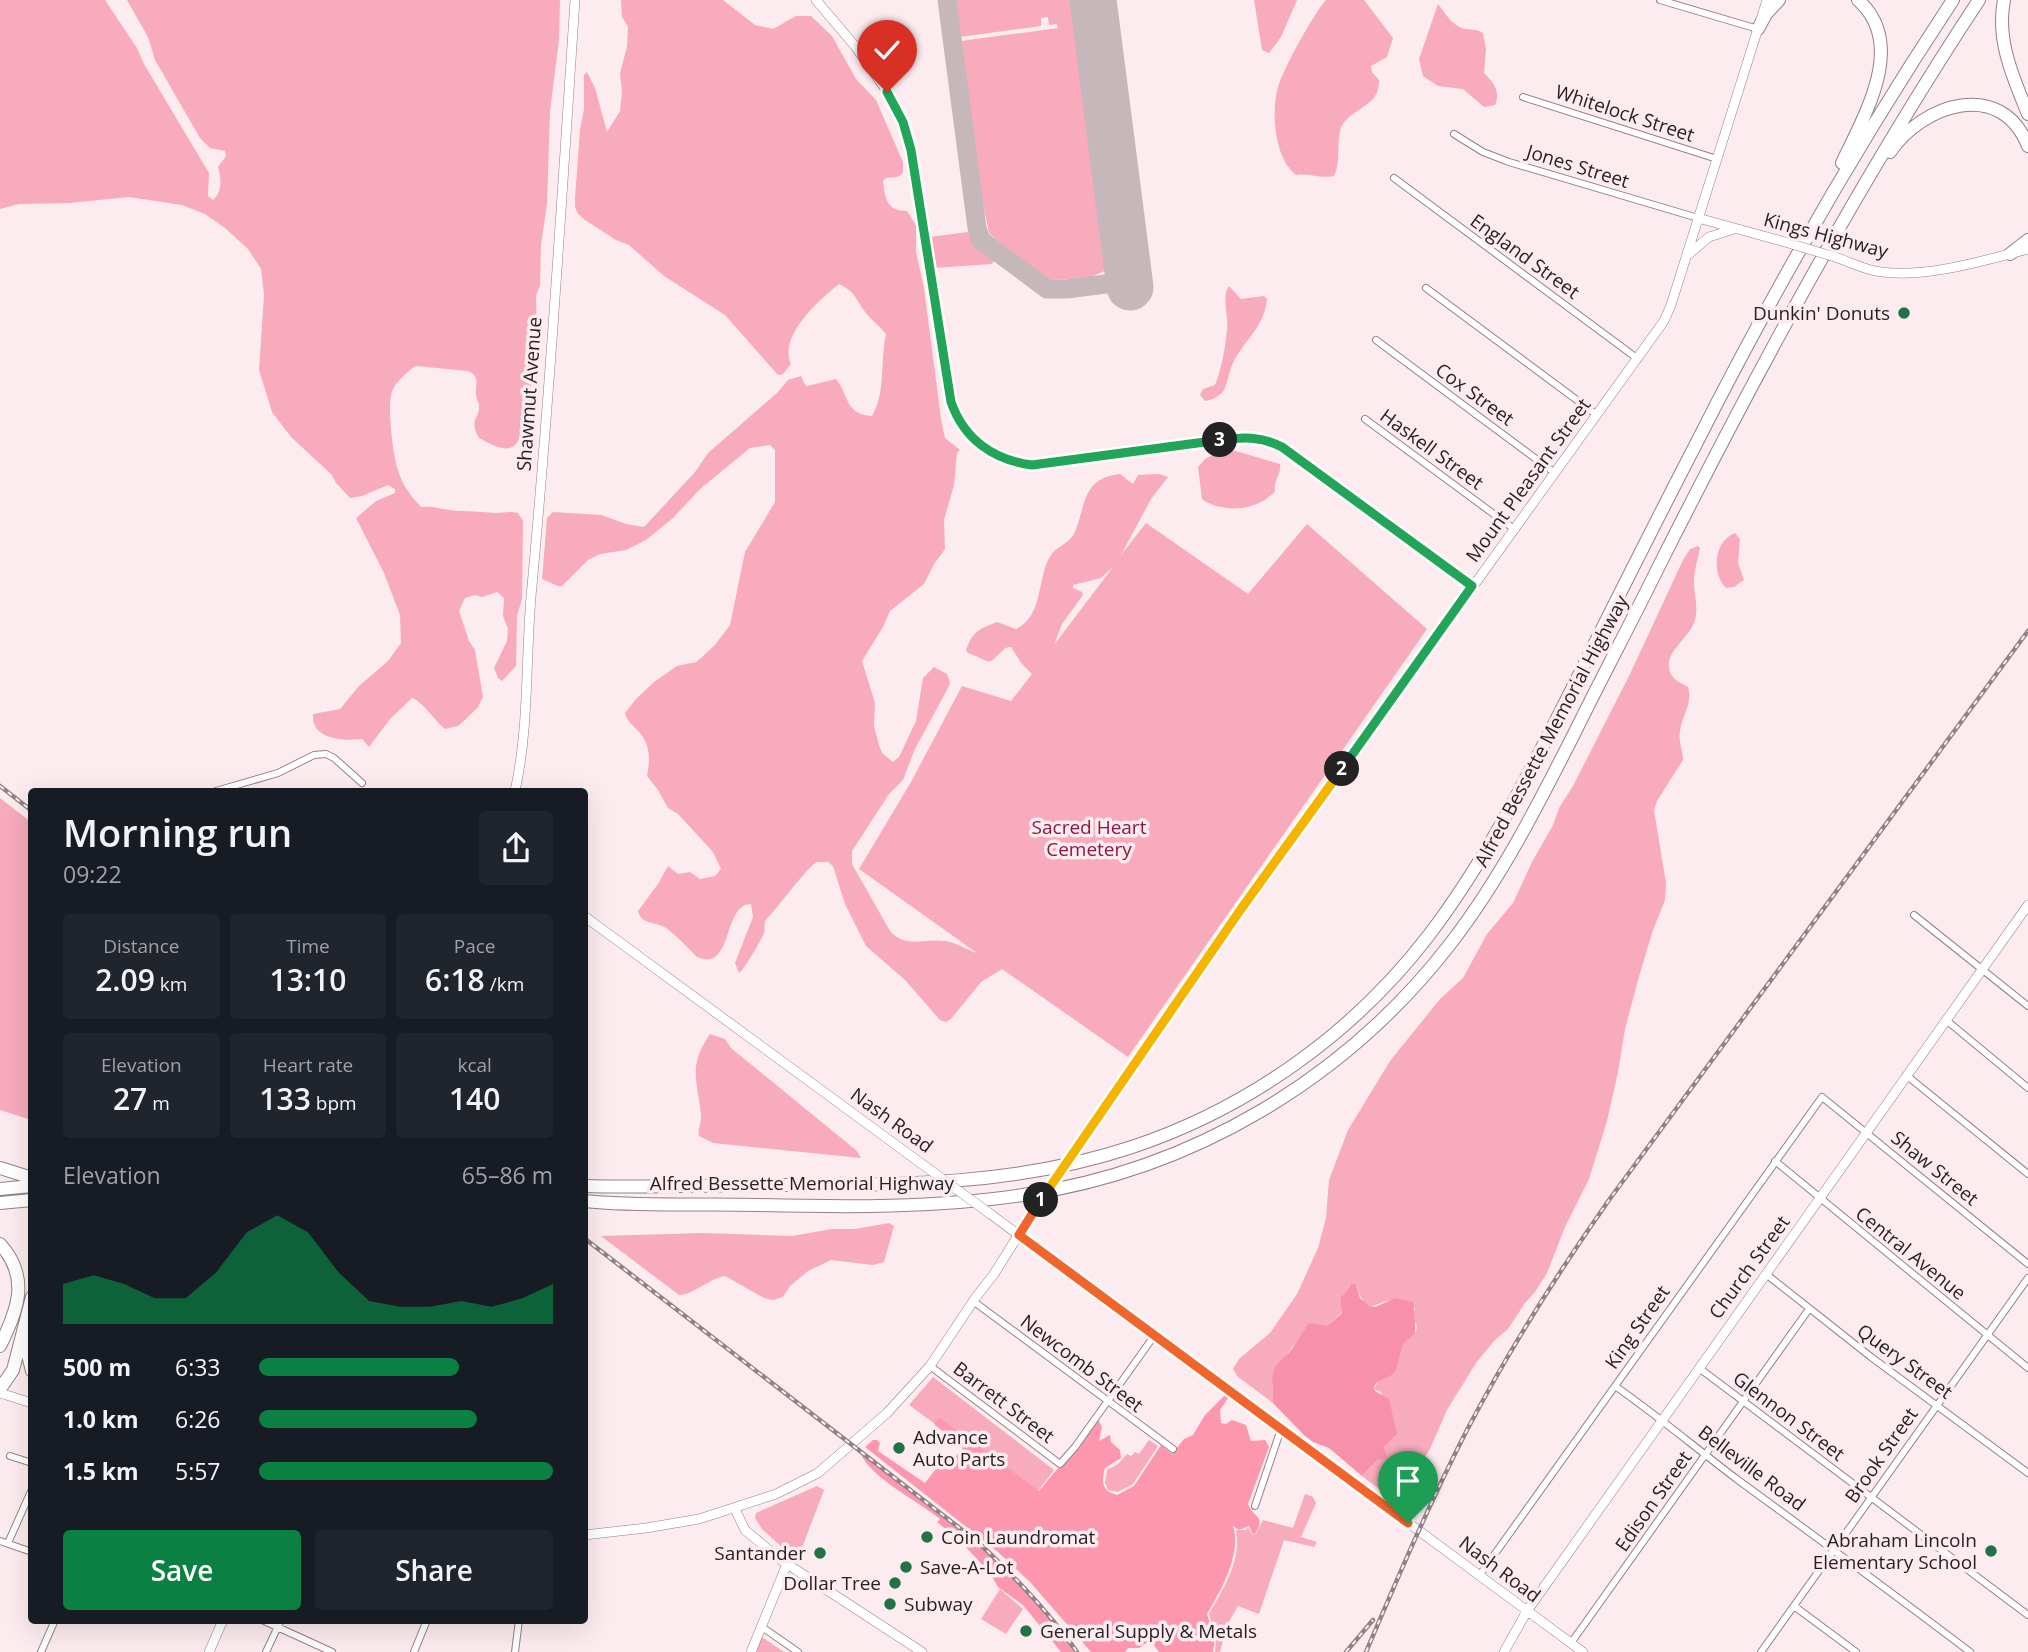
<!DOCTYPE html>
<html lang="en">
<head>
<meta charset="utf-8">
<style>
	body { margin:0; font-family:"Open Sans",sans-serif; background:#20242c; color:#f1f3f6; height:100vh; display:flex; flex-direction:column; font-size:26px; white-space:nowrap }
	* { box-sizing:border-box; margin:0 }
	p { font-size:23px; color:#9ea1a6 }
	.icon { flex:none; width:38px; height:38px; fill:none; stroke:currentColor; stroke-width:2; stroke-linecap:round; stroke-linejoin:round }
	.map { position:relative; flex:1; overflow:hidden }
	.panel { position:absolute; left:28px; top:788px; width:560px; height:836px; display:flex; flex-direction:column; background:#171b24; border-radius:7px; box-shadow:0 7px 28px #0002 }
	.panel>* { flex:none }
	.pin { position:absolute; display:grid; place-items:center; width:60px; height:60px; color:#fff; margin:-72px -30px; border-radius:50% 50% 50% 0; rotate:-45deg; box-shadow:0 0 7px #0007 }
	.pin .icon { rotate:45deg }
	.km { position:absolute; width:35px; height:35px; margin:-18px; border-radius:50%; background:#222; color:#fff; font-size:19px; line-height:35px; text-align:center }
	.round { display:grid; place-items:center; flex:none; width:74px; height:74px; border-radius:7px; background:#20242c }
	.overview { display:flex; align-items:center; justify-content:space-between; height:119px; padding:0 35px }
	h1 { font-size:38px; font-weight:600; line-height:52px }
	.metrics { display:grid; grid-template-columns:repeat(3,1fr); gap:10px; height:119px; padding:7px 35px }
	.metrics div { display:grid; align-content:center; border-radius:7px; background:#20242c; text-align:center }
	.metrics b { font-size:30px; font-weight:600 }
	.metrics small { font-size:19px; font-weight:400 }
	.metrics p { font-size:19px }
	.chart { height:196px; padding:14px 35px }
	.chart p { display:flex; justify-content:space-between }
	.chart svg { width:100%; height:126px; margin-top:7px; fill:#0b8043; opacity:.7 }
	.button { display:flex; gap:14px; margin-top:auto; padding:14px 35px }
	.button a { flex:1; height:80px; border-radius:7px; background:#0b8043; color:#fff; font-size:28px; font-weight:600; line-height:80px; text-align:center }
	.button a+a { background:#20242c; color:#f1f3f6 }
	ul { padding:0 35px; list-style:none; font-size:23px }
	li { display:grid; grid-template-columns:112px 84px 1fr; align-items:center; height:52px }
	li i { height:18px; border-radius:9px; background:#0b8043 }
	.map>svg:first-child { display:block }
</style>
</head>
<body>
<div class="map">
<svg width="2028" height="1652" viewBox="0 0 2028 1652">
	<rect width="100%" height="100%" fill="#fdecef"/>
	<!-- green -->
	<path fill="#f7abbc" fill-rule="evenodd" d="M0,0H105L137,48L144,64L209,173L208,196L213,200C223,191 221,179 218,167L226,156L225,151L210,148L200,138L155,60L148,37L127,0H560L559,40L550,111L547,204L541,245L540,285L536,296C538,320 532,433 514,446C504,453 489,443 479,438C468,419 480,419 479,406C479,402 476,399 476,395C475,384 481,377 468,371L416,366C408,371 397,381 393,389C386,403 393,456 398,470C402,485 411,496 421,507C435,506 447,511 461,511C472,511 483,512 495,513C503,513 509,511 518,513L523,521L522,599L517,616L516,666L502,681L498,678L494,668L507,641L508,629L503,616L504,598L497,592L482,597L475,595L465,598L459,611L469,641L475,650L483,697L478,707L465,720L458,726L445,729C435,721 422,701 412,698L390,719L369,747L362,739C344,741 311,740 313,714L340,709L359,686L388,661L401,643L400,615L384,573L356,518L376,501L395,493V489L388,485L362,496L350,498L336,483L332,475L291,437L272,412L259,370L264,295L261,269L248,249L225,228L205,214L182,205L129,197L69,203L19,204L0,209Z
		M621,0H723L755,25L773,29L796,16H811L832,36L856,79L876,100L903,162V173L897,177L886,178L883,181C885,199 887,211 907,211L916,225V252L924,288L941,419L945,438L960,450L957,453L954,485L944,520L945,549L934,564L924,584L890,611L883,627L862,661L875,703L874,726L879,745L882,753L893,762L899,757L916,721L923,678L934,667L947,674L950,683L948,688L915,749L903,780L889,794L852,851V864L890,931C906,949 923,938 945,941C956,942 967,950 977,953L859,869L911,782L962,686L1011,701L1032,674L1022,664L1011,647L1005,648C985,668 994,662 968,653L966,650C973,631 979,629 997,622L1016,629C1043,616 1037,581 1049,558C1055,546 1070,544 1075,532C1086,505 1082,478 1120,474L1133,484L1138,475L1159,474L1168,477L1151,499L1121,555L1146,523L1248,594L1307,524L1427,629L1128,1057L1002,969L981,982L951,1019L946,1022L940,1020L905,980L866,946L845,904L833,866L828,862C828,862 818,862 817,862C808,866 776,910 765,921C764,925 765,929 764,933C762,939 744,970 739,973L735,963L753,917L751,904C722,904 734,973 697,957C688,948 676,935 666,928C655,921 641,925 638,911L658,884L668,866L678,874L690,872L700,879L715,876L721,869L713,852L678,814L668,808L658,790L647,776C650,761 651,745 639,732C633,725 627,722 625,713L636,699L654,682L677,666L696,662L702,657L715,645L730,625L745,552L775,502V450L770,445L750,448L700,489L673,518L646,540L626,550L600,554L588,560L562,586H558L542,579L547,518L553,512L601,515L626,524L644,527L695,472L708,453L777,393L788,380L801,376L804,383L807,386L836,379C849,395 845,415 872,416C886,393 880,360 886,334C880,326 872,321 866,313C855,299 856,292 839,284C819,300 778,336 791,364L783,374L778,375L725,315L664,276L629,245L616,240L585,220L578,214L575,207V198L580,130L584,109V75L587,72L595,88L607,132L620,111L622,92L620,73L627,47L628,27L622,17ZM1113,567L1054,645L1062,624L1083,595L1082,592L1073,588V585L1101,578Z
		M956,0H1080L1114,256L1111,268L1089,278L1050,280L1017,258L989,233L981,194L961,41L1058,28L1057,24L1049,25L1048,17L1041,18V26L960,37Z
		M1254,0H1297L1281,37L1269,53L1262,50Z
		M1326,0H1364L1393,38L1387,57L1371,66L1372,72L1379,80C1380,106 1354,107 1343,124C1335,134 1342,162 1334,176C1320,179 1310,173 1296,175C1274,158 1271,111 1278,87C1283,69 1314,13 1326,0Z
		M1438,4C1445,13 1453,27 1466,29C1474,30 1476,29 1483,33L1486,49L1484,73C1493,82 1501,91 1495,105L1484,107L1463,89L1438,86L1423,76L1419,59Z
		M968,232L977,244L995,259L992,264L934,268L929,237Z
		M1229,286L1241,299L1264,296L1267,299C1264,328 1244,340 1233,363C1229,371 1228,382 1224,390C1219,397 1212,400 1205,401L1200,395L1203,389L1215,385C1222,367 1225,349 1227,330C1229,317 1221,297 1229,286Z
		M1226,448L1280,464C1282,473 1273,481 1275,491C1259,511 1222,514 1202,499L1198,467L1205,459Z
		M1735,533L1740,539L1738,563L1744,580L1734,587L1726,588C1711,573 1714,541 1735,533Z
		M1698,546L1700,548C1698,559 1694,570 1694,581C1694,597 1700,611 1693,625C1686,640 1667,651 1669,668C1671,680 1680,682 1688,687C1693,704 1682,715 1680,731C1678,742 1683,750 1683,760L1657,801L1654,810L1666,883L1665,900L1652,933L1638,980L1625,1029L1618,1072L1607,1121L1589,1179L1565,1227L1547,1273L1535,1292L1525,1303L1508,1329L1494,1341L1476,1363L1447,1410L1430,1449L1414,1474L1392,1499L1362,1476L1379,1459L1387,1443L1395,1437L1381,1392L1374,1389L1379,1380L1389,1376L1403,1343L1416,1332L1417,1326L1413,1318L1415,1308C1408,1306 1400,1302 1393,1301C1374,1299 1369,1322 1356,1285L1350,1286L1340,1298L1342,1312L1327,1326L1302,1336L1289,1351L1272,1377L1273,1403L1237,1376L1233,1369L1239,1359L1270,1333L1297,1294L1318,1248L1326,1218L1329,1180L1348,1130L1390,1061L1440,999L1463,978L1487,934L1513,903L1532,862L1553,825L1559,808L1573,786L1630,674L1683,560L1690,549Z
		M0,798L31,822V1120L0,1110Z
		M710,1034L725,1039L731,1048L857,1151L861,1158L713,1143L699,1136C697,1129 702,1123 701,1114C697,1079 688,1066 710,1034Z
		M889,1223L894,1226L884,1262L873,1265L831,1260L808,1271L790,1286L783,1297L773,1300L764,1298L725,1276C708,1279 695,1294 679,1295L601,1236L703,1233L792,1236L832,1229H855Z
		M933,1377L1054,1470L1034,1496L909,1405Z
		M1149,1440L1158,1446L1133,1484L1118,1492L1108,1490L1105,1483L1107,1470L1118,1464L1127,1454L1131,1456L1135,1452L1139,1454Z
		M817,1486L824,1490L797,1561L762,1529L755,1518L756,1513Z
		M1305,1494L1313,1497L1316,1503L1301,1537L1317,1542L1314,1547L1284,1540L1259,1614L1238,1606L1227,1625L1220,1652H1215L1216,1639L1209,1614C1223,1589 1242,1560 1236,1530H1246L1248,1527L1252,1534H1256L1263,1520L1293,1528Z
		M1000,1589L1023,1609L1006,1634L981,1619Z
		M762,1637L784,1652H756Z"/>
	<!-- forest -->
	<path fill="#fd97b0" d="M1226,1394L1228,1398L1220,1410L1221,1423L1226,1424L1232,1420L1246,1425L1251,1441L1265,1440L1269,1447L1248,1504C1255,1520 1266,1515 1255,1534L1252,1533L1249,1526L1239,1530L1233,1526C1242,1553 1221,1591 1207,1614L1215,1639L1213,1652H1159L1152,1643L1148,1642L1139,1648H1128L1125,1652H1091L1030,1582L998,1552L865,1447L873,1440H877L880,1443L878,1451L925,1483L945,1457L953,1460L963,1448L935,1425L934,1423L940,1418L1039,1491C1059,1466 1080,1445 1098,1419L1102,1427L1099,1441L1110,1435L1111,1442L1120,1450L1121,1458L1105,1468C1101,1483 1102,1491 1117,1495L1134,1486L1161,1445L1172,1454L1184,1439L1193,1435L1205,1415Z
		M860,1452C913,1493 970,1533 1018,1581C1039,1603 1058,1628 1076,1652H1061L1023,1605L998,1587L990,1573L960,1541L937,1522L940,1519C918,1501 869,1477 860,1452Z"/>
	<!-- water -->
	<path fill="#f791ab" d="M1352,1284L1356,1285L1360,1298L1369,1306L1375,1307L1396,1298L1413,1302C1414,1305 1416,1331 1415,1333C1412,1338 1405,1340 1403,1345C1399,1353 1399,1364 1395,1371C1389,1380 1379,1377 1374,1387L1375,1391L1389,1399L1397,1434L1384,1447L1387,1458L1379,1459L1362,1476L1329,1448L1313,1442L1304,1435L1273,1403L1272,1377L1275,1367L1292,1349L1309,1323L1327,1326L1342,1313L1340,1298Z"/>
	<g fill="none" stroke-linecap="round" stroke-linejoin="round">
		<!-- taxiway -->
		<path stroke="#c6b8ba" stroke-width="19" d="M947,0L977,228L981,240L1047,289H1067L1129,281"/>
		<!-- runway -->
		<path stroke="#c6b8ba" stroke-width="47" d="M1093,0L1130,287"/>
		<!-- street casing -->
		<g stroke="#928285" stroke-width="8">
			<path id="street" d="M1660,0L1758,29
				M1523,97L1717,159
				M1454,134L1483,152L1509,162L1698,218
				M1394,178L1638,359
				M1426,288L1597,415
				M1376,340L1555,473
				M1365,419L1514,529
				M216,791L278,773L314,755L326,754L334,758L362,783
				M1914,915L2028,1006
				M1946,1020L2028,1088
				M1906,1075L2028,1174
				M1775,1161L2028,1368
				M1766,1274L1871,1357L2028,1473
				M973,1301L1173,1449
				M930,1366L1060,1464L1075,1447L1154,1336
				M1699,1368L2028,1615
				M1615,1386C1658,1416 1697,1449 1738,1480C1816,1537 1894,1594 1970,1652
				M10,1456L32,1463
				M1255,1506L1281,1429
				M0,1541L32,1552
				M8,1543L32,1489
				M1479,1576L1822,1097L2028,1264
				M1794,1606L1856,1652
				M262,1620L332,1652
				M762,1627L798,1652
				M1571,1643L1809,1309
				M41,1652L55,1620
				M266,1652L281,1620
				M414,1652L427,1620
				M515,1652L519,1620
				M1761,1652L2028,1278"/>
		</g>
		<!-- secondary casing -->
		<g stroke="#928285" stroke-width="10">
			<path id="secondary" d="M816,0L855,46L887,91L903,122L912,158L949,393C959,434 989,460 1032,465L1237,437L1267,440L1290,452L1472,586
				M1698,218L1785,242
				M1689,254L1709,237L1734,229
				M1835,257C1847,261 1859,267 1871,270C1917,281 1983,261 2028,249
				M515,791C530,724 525,654 532,586C550,391 562,195 575,0
				M584,916L926,1167
				M1077,1146L1241,909L1664,321L1671,305L1767,0
				M989,1213L1583,1652
				M0,1393L32,1403
				M735,1509L745,1530L781,1560L922,1652
				M584,1535L646,1528L699,1519L776,1494L818,1473L887,1413L930,1366L976,1297L994,1274L1036,1207
				M209,1652L223,1620
				M751,1652L787,1564
				M1504,1652L1527,1611L2028,905"/>
		</g>
		<!-- highway casing -->
		<g stroke="#928285" stroke-width="14">
			<path id="highway" d="M2004,0C1996,40 2013,77 2028,114
				M1758,29L1766,14L1779,0
				M1890,152C1923,104 2001,78 2028,146
				M1842,163C1864,116 1908,44 1858,0
				M2010,254L2028,240
				M0,1168L32,1178
				M584,1186C645,1188 705,1185 765,1185C889,1185 1012,1187 1132,1147C1249,1108 1354,1033 1429,935C1486,860 1528,776 1570,693C1612,609 1654,525 1697,442C1774,290 1859,142 1953,0
				M0,1189L32,1186
				M584,1201C642,1207 700,1203 758,1205C846,1207 935,1208 1023,1195C1193,1170 1346,1079 1451,943C1501,878 1538,805 1575,732C1602,677 1631,623 1658,568C1756,373 1859,182 1979,0
				M0,1203L32,1200
				M0,1244C31,1278 17,1311 0,1346
				M24,1339L32,1371
				M0,1389L13,1370L32,1297"/>
		</g>
		<!-- street -->
		<use href="#street" stroke="#fff" stroke-width="6"/>
		<!-- secondary -->
		<use href="#secondary" stroke="#fff" stroke-width="9"/>
		<!-- highway -->
		<use href="#highway" stroke="#fff" stroke-width="12"/>
		<!-- rail casing -->
		<g stroke="#8e8385" stroke-width="4.5">
			<path id="rail" d="M0,786L32,811
				M584,1238L979,1543C1015,1577 1048,1611 1077,1652
				M1346,1652L1373,1620
				M1366,1652C1398,1577 1430,1502 1467,1430C1509,1350 1557,1274 1609,1200L2028,631"/>
		</g>
		<!-- rail -->
		<use href="#rail" stroke="#fdecef" stroke-width="2" stroke-dasharray="5" stroke-linecap="butt"/>
		<!-- secondary-bridge casing -->
		<g stroke="#928285" stroke-width="10" stroke-linecap="butt">
			<path id="secondary-bridge" d="M1785,242L1835,257
				M926,1167L989,1213
				M1036,1207L1077,1146"/>
		</g>
		<!-- secondary-bridge -->
		<use href="#secondary-bridge" stroke="#fff" stroke-width="9"/>
	</g>
	<g fill="none" stroke-linecap="round" stroke-linejoin="round">
		<!-- split-1 casing -->
		<g stroke="#fff" stroke-width="14">
			<path id="split-1" d="M1041,1200L1019,1235L1408,1523"/>
		</g>
		<!-- split-2 casing -->
		<g stroke="#fff" stroke-width="14">
			<path id="split-2" d="M1041,1200L1241,909L1342,769"/>
		</g>
		<!-- split-3 casing -->
		<g stroke="#fff" stroke-width="14">
			<path id="split-3" d="M1220,440C1243,437 1261,436 1282,447L1472,586L1342,769"/>
		</g>
		<!-- split-4 casing -->
		<g stroke="#fff" stroke-width="14">
			<path id="split-4" d="M887,92L903,122L911,150L951,402C964,439 993,460 1032,465L1220,440"/>
		</g>
		<!-- split-1 -->
		<use href="#split-1" stroke="#f0652b" stroke-width="9"/>
		<!-- split-2 -->
		<use href="#split-2" stroke="#f5b400" stroke-width="9"/>
		<!-- split-3 -->
		<use href="#split-3" stroke="#22a559" stroke-width="9"/>
		<!-- split-4 -->
		<use href="#split-4" stroke="#22a559" stroke-width="9"/>
	</g>
	<!-- markers -->
	<g fill="#217345" stroke="#fdecef" stroke-width="2.5">
		<circle cx="1904" cy="313" r="7"/>
		<circle cx="899" cy="1448" r="7"/>
		<circle cx="927" cy="1537" r="7"/>
		<circle cx="1991" cy="1551" r="7"/>
		<circle cx="820" cy="1553" r="7"/>
		<circle cx="906" cy="1567" r="7"/>
		<circle cx="895" cy="1583" r="7"/>
		<circle cx="890" cy="1604" r="7"/>
		<circle cx="1026" cy="1631" r="7"/>
	</g>
	<g text-anchor="middle" dominant-baseline="central" stroke-width="7" stroke-linejoin="round" paint-order="stroke">
		<!-- street labels -->
		<g font-size="19" fill="#251f20" stroke="#fdecef">
			<text transform="translate(1625 113) rotate(18)">Whitelock Street</text>
			<text transform="translate(1578 166) rotate(17)">Jones Street</text>
			<text transform="translate(1826 235) rotate(15)">Kings Highway</text>
			<text transform="translate(1525 256) rotate(36)">England Street</text>
			<text transform="translate(529 394) rotate(-86)">Shawmut Avenue</text>
			<text transform="translate(1475 394) rotate(36)">Cox Street</text>
			<text transform="translate(1432 449) rotate(36)">Haskell Street</text>
			<text transform="translate(1528 480) rotate(-54)">Mount Pleasant Street</text>
			<text transform="translate(1551 731) rotate(-62)">Alfred Bessette Memorial Highway</text>
			<text transform="translate(892 1120) rotate(36)">Nash Road</text>
			<text transform="translate(1935 1168) rotate(39)">Shaw Street</text>
			<text x="802" y="1183">Alfred Bessette Memorial Highway</text>
			<text transform="translate(1911 1253) rotate(39)">Central Avenue</text>
			<text transform="translate(1749 1267) rotate(-54)">Church Street</text>
			<text transform="translate(1637 1327) rotate(-55)">King Street</text>
			<text transform="translate(1905 1361) rotate(36)">Query Street</text>
			<text transform="translate(1082 1363) rotate(37)">Newcomb Street</text>
			<text transform="translate(1004 1402) rotate(37)">Barrett Street</text>
			<text transform="translate(1789 1416) rotate(37)">Glennon Street</text>
			<text transform="translate(1881 1455) rotate(-55)">Brook Street</text>
			<text transform="translate(1752 1468) rotate(37)">Belleville Road</text>
			<text transform="translate(1653 1501) rotate(-55)">Edison Street</text>
			<text transform="translate(1500 1569) rotate(37)">Nash Road</text>
		</g>
		<!-- poi labels -->
		<g font-size="19" fill="#251f20" stroke="#fdecef" text-anchor="start">
			<text x="1890" y="313" text-anchor="end">Dunkin' Donuts</text>
			<text x="913" y="1437">Advance<tspan x="913" dy="22">Auto Parts</tspan></text>
			<text x="941" y="1537">Coin Laundromat</text>
			<text x="1977" y="1540" text-anchor="end">Abraham Lincoln<tspan x="1977" dy="22">Elementary School</tspan></text>
			<text x="806" y="1553" text-anchor="end">Santander</text>
			<text x="920" y="1567">Save-A-Lot</text>
			<text x="881" y="1583" text-anchor="end">Dollar Tree</text>
			<text x="904" y="1604">Subway</text>
			<text x="1040" y="1631">General Supply &amp; Metals</text>
		</g>
		<!-- park labels -->
		<g font-size="19" fill="#8d1644" stroke="#fdecef">
			<text x="1089" y="827">Sacred Heart<tspan x="1089" dy="22">Cemetery</tspan></text>
		</g>
	</g>
</svg>
<div class="pin" style="left:1408px;top:1523px;background:#1e9e55"><svg class="icon" aria-label="arrive" viewBox="0 0 24 24"><path d="M6 21V4h12l-3 4 3 4H6"/></svg></div>
<div class="pin" style="left:887px;top:92px;background:#d93025"><svg class="icon" aria-label="check" viewBox="0 0 24 24"><path d="M5 12l5 5 9-10"/></svg></div>
<b class="km" style="left:1041px;top:1200px">1</b>
<b class="km" style="left:1342px;top:769px">2</b>
<b class="km" style="left:1220px;top:440px">3</b>
<section class="panel">
<div class="overview"><div><h1>Morning run</h1><p>09:22</p></div><a class="round"><svg class="icon" aria-label="share" viewBox="0 0 24 24"><path d="M12 15V3M7 8l5-5 5 5M5 13v7h14v-7"/></svg></a></div>
<div class="metrics">
<div><p>Distance</p><b>2.09<small> km</small></b></div>
<div><p>Time</p><b>13:10</b></div>
<div><p>Pace</p><b>6:18<small> /km</small></b></div>
</div>
<div class="metrics">
<div><p>Elevation</p><b>27<small> m</small></b></div>
<div><p>Heart rate</p><b>133<small> bpm</small></b></div>
<div><p>kcal</p><b>140</b></div>
</div>
<div class="chart"><p><span>Elevation</span>65–86 m</p>
<svg viewBox="0 0 160 44" preserveAspectRatio="none"><path d="M0 44V30L10 27L20 30L30 35L40 35L50 26L60 12L70 6L80 12L90 26L100 36L110 38L120 38L130 36L140 38L150 35L160 30V44z"/></svg>
</div>
<ul>
<li><b>500 m</b>6:33<i style="width:68%"></i></li>
<li><b>1.0 km</b>6:26<i style="width:74%"></i></li>
<li><b>1.5 km</b>5:57<i style="width:100%"></i></li>
</ul>
<div class="button"><a>Save</a><a>Share</a></div>
</section>
</div>
</body>
</html>
